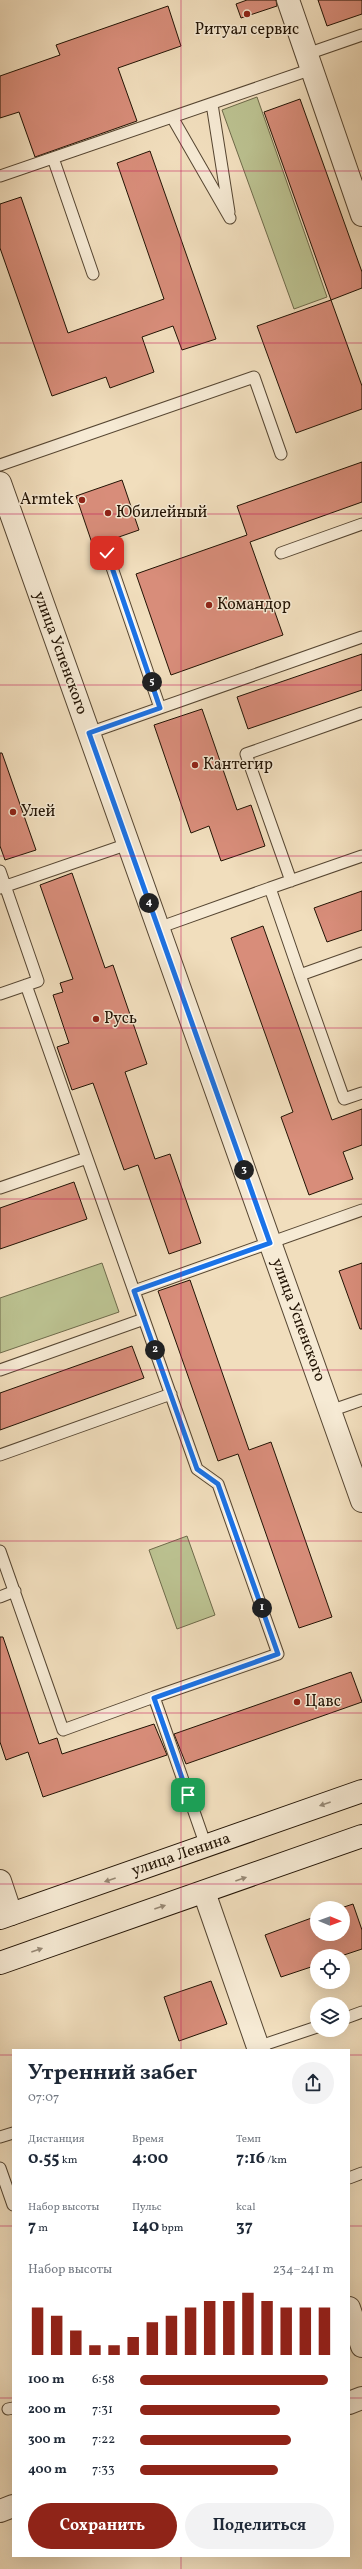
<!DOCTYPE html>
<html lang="ru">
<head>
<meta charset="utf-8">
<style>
	body { margin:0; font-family:Vollkorn,serif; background:#f2f2f3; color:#1f2937; height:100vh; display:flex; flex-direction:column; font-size:15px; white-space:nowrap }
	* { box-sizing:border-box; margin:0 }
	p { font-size:13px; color:#747a83 }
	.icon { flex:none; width:22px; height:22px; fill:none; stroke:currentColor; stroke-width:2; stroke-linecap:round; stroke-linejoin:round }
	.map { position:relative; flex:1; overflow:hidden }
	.panel { position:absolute; left:12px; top:2049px; width:338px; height:508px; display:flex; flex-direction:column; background:#fff; border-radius:0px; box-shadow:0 4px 16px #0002 }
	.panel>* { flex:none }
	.needle { width:26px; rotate:91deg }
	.controls { position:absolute; left:310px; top:1901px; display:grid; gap:8px }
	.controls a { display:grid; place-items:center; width:40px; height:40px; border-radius:50%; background:#fff; box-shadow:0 4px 16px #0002; font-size:20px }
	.pin { position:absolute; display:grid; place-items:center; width:34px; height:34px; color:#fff; margin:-17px; border-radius:8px; box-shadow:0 2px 6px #0006 }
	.km { position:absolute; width:20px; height:20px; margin:-10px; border-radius:50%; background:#222; color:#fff; font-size:11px; line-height:20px; text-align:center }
	.round { display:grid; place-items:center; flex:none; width:42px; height:42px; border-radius:21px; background:#f2f2f3 }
	.summary { display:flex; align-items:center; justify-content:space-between; height:68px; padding:0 16px }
	h1 { font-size:22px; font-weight:700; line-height:30px }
	.metrics { display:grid; grid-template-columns:repeat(3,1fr); gap:6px; height:68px; padding:4px 16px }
	.metrics div { display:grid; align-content:center }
	.metrics b { font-size:17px; font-weight:700 }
	.metrics small { font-size:11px; font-weight:400 }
	.metrics p { font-size:11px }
	.chart { height:112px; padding:8px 16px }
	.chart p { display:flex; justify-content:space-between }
	.chart svg { width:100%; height:72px; margin-top:4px; stroke:#8f2418; stroke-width:6 }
	.cta { display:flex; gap:8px; margin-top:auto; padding:8px 16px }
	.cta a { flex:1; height:46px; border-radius:24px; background:#8f2418; color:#fff; font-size:16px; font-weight:700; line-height:46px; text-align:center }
	.cta a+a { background:#f2f2f3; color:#1f2937 }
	ul { padding:0 16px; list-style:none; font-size:13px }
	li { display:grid; grid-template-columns:64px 48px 1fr; align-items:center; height:30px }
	li i { height:10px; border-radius:5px; background:#8f2418 }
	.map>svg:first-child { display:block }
</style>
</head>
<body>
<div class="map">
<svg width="362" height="2569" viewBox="0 0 362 2569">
	<rect width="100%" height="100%" fill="#f1debd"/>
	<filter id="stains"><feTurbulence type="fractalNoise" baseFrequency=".005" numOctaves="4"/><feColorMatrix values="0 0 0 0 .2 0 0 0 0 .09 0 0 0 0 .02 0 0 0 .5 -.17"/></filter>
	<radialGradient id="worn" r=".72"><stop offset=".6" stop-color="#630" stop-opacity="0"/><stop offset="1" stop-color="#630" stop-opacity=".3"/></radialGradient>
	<!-- green -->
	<path fill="#bbc190" stroke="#6e6a4a" d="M257,97L327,297L294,309L222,110Z
		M102,1263L119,1312L0,1353V1298Z
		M187,1536L215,1615L177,1629L149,1550Z"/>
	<!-- building -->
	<path fill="#d88d7a" stroke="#221304" d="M247,0H276L277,6L241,18L236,4Z
		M318,0H362V14L327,26Z
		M168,6L181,46L118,68L137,121L35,157L19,112L0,118V76L60,55L56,45Z
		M300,99L362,272V288L331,300L264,112Z
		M150,151L216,339L182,350L173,326L142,337L154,372L110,388L106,377L52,396L0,248V204L21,197L68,333L164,299L117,163Z
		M331,300L362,386V409L296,433L257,326Z
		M362,462V502L250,542L283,635L171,675L136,574L247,535L237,506Z
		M122,480L139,530L93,546L76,496Z
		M362,654V690L248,729L237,697Z
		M202,709L237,810L251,805L265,846L221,861L209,826L191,833L154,725Z
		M0,753H2L36,850L5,860L0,846Z
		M72,873L105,968L113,965L147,1064L125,1072L155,1159L170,1154L201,1243L169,1254L138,1165L124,1170L93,1083L72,1090L57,1047L69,1043L53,995L63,992L60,983L73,979L40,885Z
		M362,891V930L327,942L314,908Z
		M263,926L332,1120L362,1109V1145L343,1152L353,1179L309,1195L281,1117L293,1112L231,938Z
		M74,1182L87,1219L0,1249V1208Z
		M362,1263V1329H360L339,1271Z
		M190,1280L249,1450L271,1442L332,1617L299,1628L238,1454L218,1461L158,1291Z
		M132,1346L144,1378L0,1430V1393Z
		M0,1637H3L39,1744L57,1738L62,1754L154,1724L167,1755L43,1797L28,1752L6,1760L0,1742Z
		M351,1672L362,1702L186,1764L174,1734Z
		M353,1904L362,1930V1949L341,1956H317V1965L281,1977L265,1935L317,1916V1934H343V1908H341Z
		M211,1981L227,2024L179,2041L164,1997Z"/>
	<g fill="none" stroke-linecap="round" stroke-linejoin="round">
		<!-- service casing -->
		<g stroke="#564632" stroke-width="13">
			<path id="service" d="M307,54L362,35
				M212,104L229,212
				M172,117L230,218
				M53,158L93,274
				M0,176L312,69
				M0,465L254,377L281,454
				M107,553L160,708
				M281,553L362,524
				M89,733L362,637
				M0,871L38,981L0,994
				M291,881L246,754L362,713
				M0,888L128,844
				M270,888L362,856
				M158,928L270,888L300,975L362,953
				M300,975L344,1099L362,1093
				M87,1158L134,1291L362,1210
				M0,1188L87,1158L26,985
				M134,1291L197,1469L218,1484L278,1654L154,1697L206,1846
				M0,1370L144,1319
				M330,1411L362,1400
				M0,1455L171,1394
				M0,1551L63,1730L154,1697
				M0,1597L15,1591
				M343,2019L362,2012
				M254,2048L317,2027
				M0,2137L13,2133
				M0,2168L13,2205
				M349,2178L362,2173
				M8,2409L13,2408"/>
		</g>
		<!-- minor casing -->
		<g stroke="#564632" stroke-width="24">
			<path id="minor" d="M288,0L362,215
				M0,1881L11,1914
				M204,1892L259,2050
				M349,2308L362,2346
				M349,2403L362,2398
				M0,2511L13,2506"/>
		</g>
		<!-- tertiary casing -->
		<g stroke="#564632" stroke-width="24">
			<path id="tertiary" d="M0,483L362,1501"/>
		</g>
		<!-- secondary casing -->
		<g stroke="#221304" stroke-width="24">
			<path id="secondary" d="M0,1918L362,1791
				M0,1963L362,1836"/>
		</g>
		<!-- service -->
		<use href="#service" stroke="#f6ead4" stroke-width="11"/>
		<!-- minor -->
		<use href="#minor" stroke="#f6ead4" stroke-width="22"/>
		<!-- tertiary -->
		<use href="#tertiary" stroke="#f6ead4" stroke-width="22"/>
		<!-- secondary -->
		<use href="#secondary" stroke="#f6ead4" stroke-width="22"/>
	</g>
	<!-- one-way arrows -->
	<defs><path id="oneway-solid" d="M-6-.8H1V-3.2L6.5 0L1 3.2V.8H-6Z"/></defs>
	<g fill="#978976">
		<use href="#oneway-solid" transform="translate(325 1804) rotate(161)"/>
		<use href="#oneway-solid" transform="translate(241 1879) rotate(-19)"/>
		<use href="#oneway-solid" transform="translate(110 1880) rotate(161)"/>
		<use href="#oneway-solid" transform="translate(160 1907) rotate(-19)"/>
		<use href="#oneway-solid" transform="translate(37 1950) rotate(-19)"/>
	</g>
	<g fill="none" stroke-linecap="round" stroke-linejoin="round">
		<!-- route casing -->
		<g stroke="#fff" stroke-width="8">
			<path id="route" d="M107,553L160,708L89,733L270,1243L134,1291L197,1469L218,1484L278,1654L154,1698L188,1795"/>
		</g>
		<!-- route -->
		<use href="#route" stroke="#1a73e8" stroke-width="5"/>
	</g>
	<!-- grid -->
	<path fill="none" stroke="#c2185b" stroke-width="1" stroke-opacity="0.55" d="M181,0V2050M0,171H362M0,343H362M0,514H362M0,685H362M0,856H362M0,1028H362M0,1199H362M0,1370H362M0,1541H362M0,1713H362M0,1884H362M0,2055H13M349,2055H362M0,2226H13M349,2226H362M0,2398H13M349,2398H362M181,2556V2569"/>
	<!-- markers -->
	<g fill="#8f2418" stroke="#f6ead4" stroke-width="1.5">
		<circle cx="247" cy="14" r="4"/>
		<circle cx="82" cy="500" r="4"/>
		<circle cx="108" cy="513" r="4"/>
		<circle cx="209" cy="605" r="4"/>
		<circle cx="195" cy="765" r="4"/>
		<circle cx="13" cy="812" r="4"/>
		<circle cx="96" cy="1019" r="4"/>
		<circle cx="297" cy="1702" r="4"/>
	</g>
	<g text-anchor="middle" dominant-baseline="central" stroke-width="3" stroke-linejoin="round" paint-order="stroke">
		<!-- poi labels -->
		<g font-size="16" fill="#221304" stroke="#f6ead4" text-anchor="start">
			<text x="247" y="30" text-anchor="middle">Ритуал сервис</text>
			<text x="74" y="500" text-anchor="end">Armtek</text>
			<text x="116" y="513">Юбилейный</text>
			<text x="217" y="605">Командор</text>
			<text x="203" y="765">Кантегир</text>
			<text x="21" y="812">Улей</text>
			<text x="104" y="1019">Русь</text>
			<text x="305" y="1702">Цавс</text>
		</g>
		<!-- street labels -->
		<g font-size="16" fill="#221304" stroke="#f6ead4">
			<text transform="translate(60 653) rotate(70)">улица Успенского</text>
			<text transform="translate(298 1320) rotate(70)">улица Успенского</text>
			<text transform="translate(181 1855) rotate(-19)">улица Ленина</text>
		</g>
	</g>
	<rect width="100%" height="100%" filter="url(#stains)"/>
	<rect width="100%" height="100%" fill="url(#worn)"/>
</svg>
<div class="controls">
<a><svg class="needle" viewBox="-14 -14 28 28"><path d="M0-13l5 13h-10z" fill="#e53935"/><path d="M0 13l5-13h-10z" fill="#747a83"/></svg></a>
<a><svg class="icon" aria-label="locate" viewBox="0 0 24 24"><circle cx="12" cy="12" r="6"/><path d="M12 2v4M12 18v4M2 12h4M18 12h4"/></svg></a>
<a><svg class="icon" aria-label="layers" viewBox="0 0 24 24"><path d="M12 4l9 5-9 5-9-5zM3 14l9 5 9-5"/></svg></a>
</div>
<div class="pin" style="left:188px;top:1795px;background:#1e9e55"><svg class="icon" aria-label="arrive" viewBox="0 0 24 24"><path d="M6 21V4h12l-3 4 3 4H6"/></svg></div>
<div class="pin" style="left:107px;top:553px;background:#d93025"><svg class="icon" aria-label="check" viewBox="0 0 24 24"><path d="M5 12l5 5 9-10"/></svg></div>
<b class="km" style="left:262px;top:1608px">1</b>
<b class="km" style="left:155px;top:1350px">2</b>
<b class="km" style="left:244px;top:1170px">3</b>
<b class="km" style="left:149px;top:903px">4</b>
<b class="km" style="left:152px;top:682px">5</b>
<section class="panel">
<div class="summary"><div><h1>Утренний забег</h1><p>07:07</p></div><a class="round"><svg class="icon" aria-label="share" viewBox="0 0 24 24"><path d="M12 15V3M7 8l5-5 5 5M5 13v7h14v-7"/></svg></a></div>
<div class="metrics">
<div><p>Дистанция</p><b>0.55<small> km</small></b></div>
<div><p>Время</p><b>4:00</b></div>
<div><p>Темп</p><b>7:16<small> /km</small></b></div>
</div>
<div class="metrics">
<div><p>Набор высоты</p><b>7<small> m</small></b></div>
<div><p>Пульс</p><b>140<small> bpm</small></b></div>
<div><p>kcal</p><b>37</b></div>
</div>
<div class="chart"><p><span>Набор высоты</span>234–241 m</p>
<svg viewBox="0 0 160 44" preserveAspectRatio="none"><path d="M5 44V15M15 44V20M25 44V29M35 44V38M45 44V38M55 44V33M65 44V24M75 44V20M85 44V15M95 44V11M105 44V11M115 44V6M125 44V11M135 44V15M145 44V15M155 44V15"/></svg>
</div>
<ul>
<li><b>100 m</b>6:58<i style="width:97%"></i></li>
<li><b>200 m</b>7:31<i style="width:72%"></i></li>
<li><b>300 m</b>7:22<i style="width:78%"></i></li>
<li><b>400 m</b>7:33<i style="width:71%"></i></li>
</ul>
<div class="cta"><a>Сохранить</a><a>Поделиться</a></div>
</section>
</div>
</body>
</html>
